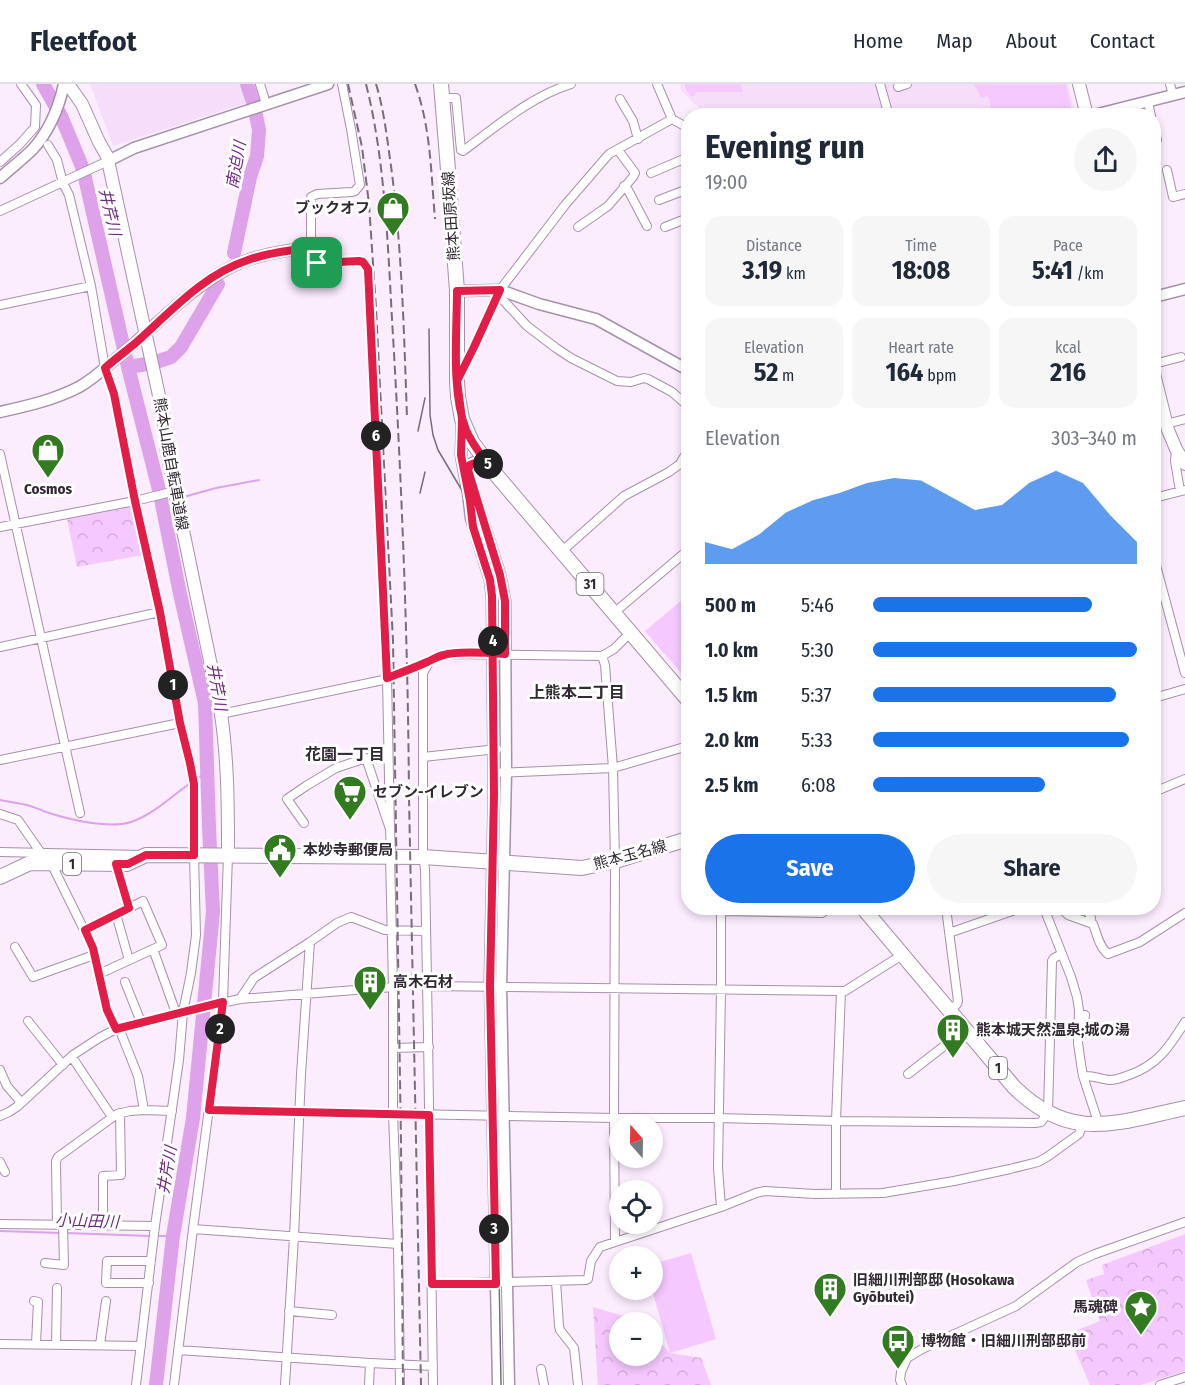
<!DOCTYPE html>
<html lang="en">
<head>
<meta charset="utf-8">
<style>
	body { margin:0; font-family:"Fira Sans Condensed","Noto Sans JP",sans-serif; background:#f6f6f7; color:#1f2937; height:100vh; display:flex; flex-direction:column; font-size:22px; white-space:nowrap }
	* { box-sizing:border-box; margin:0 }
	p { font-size:20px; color:#747a83 }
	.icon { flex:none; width:33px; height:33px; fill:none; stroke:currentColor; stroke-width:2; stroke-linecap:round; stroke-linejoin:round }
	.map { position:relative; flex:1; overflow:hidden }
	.panel { position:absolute; left:681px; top:24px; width:480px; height:807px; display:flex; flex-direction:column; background:#fff; border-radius:24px; box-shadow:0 3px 9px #0003 }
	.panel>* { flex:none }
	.needle { width:39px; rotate:340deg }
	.tools { position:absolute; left:609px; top:1030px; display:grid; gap:12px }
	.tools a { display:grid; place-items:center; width:54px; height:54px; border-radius:50%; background:#fff; box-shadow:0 3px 9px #0003; font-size:30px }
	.pin { position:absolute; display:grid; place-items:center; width:51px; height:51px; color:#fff; margin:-26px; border-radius:12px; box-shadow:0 3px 9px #0006 }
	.km { position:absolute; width:30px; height:30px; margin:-15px; border-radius:50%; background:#222; color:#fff; font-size:16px; line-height:30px; text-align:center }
	.round { display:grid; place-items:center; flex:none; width:63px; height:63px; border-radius:32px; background:#f6f6f7 }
	.head { display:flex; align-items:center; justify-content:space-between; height:102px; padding:0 24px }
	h1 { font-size:33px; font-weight:700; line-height:45px }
	.stats { display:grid; grid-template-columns:repeat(3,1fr); gap:9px; height:102px; padding:6px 24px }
	.stats div { display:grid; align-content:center; border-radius:15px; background:#f6f6f7; text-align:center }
	.stats b { font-size:26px; font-weight:700 }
	.stats small { font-size:16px; font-weight:400 }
	.stats p { font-size:16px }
	.chart { height:168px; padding:12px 24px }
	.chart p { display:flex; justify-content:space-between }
	.chart svg { width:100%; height:108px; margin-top:6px; fill:#1a73e8; opacity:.7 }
	.action { display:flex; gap:12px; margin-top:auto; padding:12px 24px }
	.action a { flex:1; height:69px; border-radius:36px; background:#1a73e8; color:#fff; font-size:24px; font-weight:700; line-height:69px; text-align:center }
	.action a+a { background:#f6f6f7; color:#1f2937 }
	ul { padding:0 24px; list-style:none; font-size:20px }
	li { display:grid; grid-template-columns:96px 72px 1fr; align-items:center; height:45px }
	li i { height:15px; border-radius:8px; background:#1a73e8 }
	header { display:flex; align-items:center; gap:36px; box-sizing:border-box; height:84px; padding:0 30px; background:#fff; border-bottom:2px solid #e0e1e3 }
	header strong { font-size:28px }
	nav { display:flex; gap:33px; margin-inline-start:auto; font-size:21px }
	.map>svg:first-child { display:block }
</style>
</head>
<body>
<header>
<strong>Fleetfoot</strong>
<nav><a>Home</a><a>Map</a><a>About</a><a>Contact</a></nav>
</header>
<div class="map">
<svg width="1185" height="1301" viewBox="0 0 1185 1301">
	<defs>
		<pattern id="park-crowns" width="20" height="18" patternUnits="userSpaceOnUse" patternTransform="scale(1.5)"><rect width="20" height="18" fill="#f5c8ff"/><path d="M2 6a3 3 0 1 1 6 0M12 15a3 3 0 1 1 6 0" fill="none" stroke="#d2acdb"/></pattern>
	</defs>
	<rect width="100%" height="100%" fill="#fbecfe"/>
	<!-- built -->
	<path fill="#f6defb" d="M90,0H244L249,18L113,62Z
		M680,0H1068L1075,27L1060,32H805L804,30L798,32L697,31L700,25L681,6Z"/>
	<!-- park -->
	<path fill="url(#park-crowns)" d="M131,420L143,471L77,483L67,435Z
		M1185,1150V1287L1141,1301H1090L1068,1250L1100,1237L1086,1196L1104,1190L1102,1181Z
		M593,1223L637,1236L641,1239H620V1272H652L653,1251L670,1269L701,1274L711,1301H598Z"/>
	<!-- pitch -->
	<path fill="#f5c8ff" d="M685,0H740L743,8H697L692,13L685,4Z
		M974,0H1066L1071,21L1069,25L1048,31H993L988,12L981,14Z
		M688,511V597L645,547Z
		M691,1169L716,1255L670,1269L652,1206L653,1180Z"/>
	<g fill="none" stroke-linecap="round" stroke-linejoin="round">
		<!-- stream -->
		<path stroke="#dda2ea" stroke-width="2" d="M180,414L216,404L259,396
			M163,422L172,418
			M200,693L207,686
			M0,716C9,718 18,719 27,721C35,723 42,727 49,729C71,736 109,745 131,738C152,731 171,713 189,700
			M0,1147L60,1149
			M66,1149L150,1152
			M156,1152H173"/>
		<!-- river -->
		<path stroke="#dda2ea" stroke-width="14" d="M43,0L61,32L83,85L128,283L160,410L180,510L205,619L209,743L213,828L193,1034L173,1152L156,1301
			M234,169L250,93L257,72L259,46L254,21L247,0
			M159,277L171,273L181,263L218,200
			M128,283L147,280"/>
		<!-- minor casing -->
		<g stroke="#a790ac" stroke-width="10">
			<path id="minor" d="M260,0L266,20
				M342,0L351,45L360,101L355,107L352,108L317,110L311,113V173L314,179H317L363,178L368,185L387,594L390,745
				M657,0L672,35L688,44
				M880,0L889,32
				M1170,0L1173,11
				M898,3L907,0
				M442,14H456L461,66L463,67C497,42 530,13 571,0
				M620,15L633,37L638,55
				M1148,18L1151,32
				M1154,42L1157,56
				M48,61L57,76L63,99L69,111L91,202L105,284L114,311L135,417L160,528L180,639L190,679L194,700V771L196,851L191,889L183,928L179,976L155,1142L136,1301
				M0,78L20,60L35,43L36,21L21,0
				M1167,86L1173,113L1185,110
				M651,89L686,74L688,87
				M624,102L628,106L647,142
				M659,116L688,105
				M0,127L108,77
				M578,143L608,122L633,93L635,89L618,66
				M665,143L688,134
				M500,206L502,215L527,242L556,264L571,274L617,297L631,298L644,294L648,295L672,308L688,322
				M0,221L91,202
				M1154,280L1181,273
				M460,291L500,206L565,121L609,70L672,35
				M1166,340L1185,335
				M1176,366L1175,377L1180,407
				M0,370L80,729
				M1154,414L1185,406
				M0,443L135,417L175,407
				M561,468L624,412L669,388L680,380L688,366
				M1154,474L1185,589
				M615,528L688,466
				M0,563L160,528
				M430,577L423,589V773L425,785L428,952L433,1301
				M1154,614L1185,605
				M221,630L383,596L445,570L602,572
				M423,673L497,665
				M0,676L180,639
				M494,689L613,684L688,662
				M1154,708L1185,695
				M0,730L18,736L41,769
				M304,739L287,715L306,702L336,684L366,674L390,745L391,772
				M0,768L141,771
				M390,772L393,903V1030L398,1160L400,1301
				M54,780V785L93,864L107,926L116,945
				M116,780L129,824
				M721,824V906L718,1084L721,1123
				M946,824L958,917L957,920L950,927
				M1044,824L1071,893L1077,913L1079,926L1078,959L1081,980L1083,992L1099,1041
				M1061,824L1068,831L1093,840C1097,850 1099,863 1108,870L1140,858L1185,829
				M1087,824L1091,834L1090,838
				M721,827L822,829L829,824
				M116,830L129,876
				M85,846L143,817L162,861L99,890
				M949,849L1021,824
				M15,863L33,893L94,871
				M153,865L176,929
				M125,898L141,938
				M427,902L841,907H845L902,871
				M240,915L254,894L310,858L337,839L351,833L385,846L426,847
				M28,937L63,981
				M119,944L138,992L144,1026
				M1083,946L1085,931
				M393,964L429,963
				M72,973L112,1033
				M0,986L7,1002L20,1017L18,1022
				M908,990L966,945
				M1083,992C1092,991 1101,995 1110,996C1117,996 1123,993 1129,991C1158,981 1169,963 1185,938
				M209,1026L614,1034H719L836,1037L1035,1039L1041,1038L1048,1029L1052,877L1054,874L1062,870
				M0,1032L9,1028L18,1022L73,971L99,954L116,945L176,929L240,915L393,903
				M0,1078L5,1088
				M836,1110V1037L841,907
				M0,1140L155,1142
				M57,1141L56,1077L58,1073L117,1030L130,1027L144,1026L172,1027
				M103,1142V1092L121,1091L120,1029
				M193,1145L398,1160
				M615,1158L614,1034L615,777L613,684L605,581L602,572L614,565L630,549
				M45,1179L64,1181L63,1141
				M556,1197L559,1242L560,1246L574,1264L578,1301
				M149,1199H106L107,1177H151
				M432,1200L586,1196L588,1195L591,1177L600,1163L721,1123L756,1109L765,1107L815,1110L883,1109L954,1097L1010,1085L1038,1078L1047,1073L1079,1050L1083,1040
				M34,1217L38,1218L36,1260
				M289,1227L332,1231
				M0,1260L141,1262
				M56,1261L57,1204
				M100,1261L106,1217
				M178,1266L370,1279L433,1282
				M541,1285L544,1301
				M174,1301L193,1145L223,918L228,771
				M285,1301L294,1153L301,990L310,858
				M369,1301L370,1279
				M902,1301L900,1296L901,1288L905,1279L907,1274L922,1265L1016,1222L1077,1178L1095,1170L1185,1138
				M1160,1301L1185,1293"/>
		</g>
		<!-- tertiary casing -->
		<g stroke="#a790ac" stroke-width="13">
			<path id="tertiary" d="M1090,32L1185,8
				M108,77L134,64L328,0
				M0,94C11,84 23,75 33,65C49,47 59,23 64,0
				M457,207L500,206L539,220L596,235L688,286
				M1154,213L1185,205
				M0,328C27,322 54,316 79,303C95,294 109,280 123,269C158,240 189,205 231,183C255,171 284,166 311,164
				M462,337L461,371L468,409L471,434L490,496L492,512L494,711L490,896L498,1301
				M468,391L469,383C474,374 483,380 490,384
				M473,405L500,491L505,517L506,689L501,903L509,1301"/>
		</g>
		<!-- secondary casing -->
		<g stroke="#a790ac" stroke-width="14">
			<path id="secondary" d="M68,0L82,20L99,58L107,72L163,330L167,369L221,630C228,677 228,724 228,771
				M1079,0L1087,32
				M1154,290L1168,346L1176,365L1185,380"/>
		</g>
		<!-- primary casing -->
		<g stroke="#a790ac" stroke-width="16">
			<path id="primary" d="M441,0L447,73L457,207V297L458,313L462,335L472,358L498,393L688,616
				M0,793L30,779L127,780L146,771L423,773L582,784L615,777L688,755
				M863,824L1014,1003C1071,1059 1115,1039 1185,1024"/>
		</g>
		<!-- minor -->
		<use href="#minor" stroke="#fff" stroke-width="8"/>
		<!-- tertiary -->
		<use href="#tertiary" stroke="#fff" stroke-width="10"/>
		<!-- secondary -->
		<use href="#secondary" stroke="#fff" stroke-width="12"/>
		<!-- primary -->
		<use href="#primary" stroke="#fff" stroke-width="14"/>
		<!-- tram -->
		<path stroke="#786d7b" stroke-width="1.5" d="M429,245L430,331L433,351L438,366L470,420L496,508L498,753L494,902L501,1301
			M418,347L425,314
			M420,409L425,388"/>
		<!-- rail -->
		<path stroke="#786d7b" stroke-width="2" stroke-dasharray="9 4.5" stroke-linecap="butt" d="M348,0L362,63L369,120L376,224L393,557L401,1058L403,1301
			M366,0C386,79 388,170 393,252C402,406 408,560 409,714L421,1301
			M376,0C384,26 387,54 391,82C402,165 404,250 407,334
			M415,0C431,44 431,90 435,135"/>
	</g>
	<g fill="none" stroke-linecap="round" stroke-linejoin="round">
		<!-- route casing -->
		<g stroke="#fff" stroke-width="12">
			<path id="route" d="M317,179H314L311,173V164C289,166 268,169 248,176C205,190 173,225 140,255C129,265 116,274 105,284L114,310L135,417L160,528L180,639L190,679L194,700V771H146L128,780H116L129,824L85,846L93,864L107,926L116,945L223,918L209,1026L429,1031L432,1200H496L490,902L494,711L492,512L490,496L473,443L470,417L461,371L462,335L457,297L474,263L500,206L457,207C457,249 451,307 466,346C472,360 482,372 491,385C484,381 478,376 470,381L468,386L500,491L505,517V570C490,569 456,567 444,571C438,572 432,576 427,578C414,584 400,589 387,594L368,185L363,178L359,177L317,179"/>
		</g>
		<!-- route -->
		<use href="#route" stroke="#e11d48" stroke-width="8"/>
	</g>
	<!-- icons -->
	<defs>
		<g id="shop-pin" transform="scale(1.725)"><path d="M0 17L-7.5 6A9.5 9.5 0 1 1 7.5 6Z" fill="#327b21" stroke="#fff"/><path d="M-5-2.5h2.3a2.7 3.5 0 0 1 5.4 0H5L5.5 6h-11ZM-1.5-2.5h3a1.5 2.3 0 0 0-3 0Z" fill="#fff"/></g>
		<g id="supermarket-pin" transform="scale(1.725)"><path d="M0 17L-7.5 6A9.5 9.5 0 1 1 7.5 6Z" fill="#327b21" stroke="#fff"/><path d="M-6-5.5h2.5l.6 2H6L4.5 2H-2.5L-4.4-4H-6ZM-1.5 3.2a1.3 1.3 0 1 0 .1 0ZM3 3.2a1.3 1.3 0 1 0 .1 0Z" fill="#fff"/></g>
		<g id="civic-pin" transform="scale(1.725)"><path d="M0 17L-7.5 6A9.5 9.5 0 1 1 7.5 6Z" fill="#327b21" stroke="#fff"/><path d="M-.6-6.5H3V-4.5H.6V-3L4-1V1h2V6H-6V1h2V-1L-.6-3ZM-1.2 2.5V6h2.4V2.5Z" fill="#fff"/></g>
		<g id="building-pin" transform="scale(1.725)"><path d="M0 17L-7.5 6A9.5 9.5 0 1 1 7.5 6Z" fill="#327b21" stroke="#fff"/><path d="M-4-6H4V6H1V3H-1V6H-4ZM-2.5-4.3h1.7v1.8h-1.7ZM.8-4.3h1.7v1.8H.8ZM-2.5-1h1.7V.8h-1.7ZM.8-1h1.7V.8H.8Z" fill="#fff"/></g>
		<g id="sight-pin" transform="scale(1.725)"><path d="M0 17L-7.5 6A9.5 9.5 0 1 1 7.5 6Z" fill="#327b21" stroke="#fff"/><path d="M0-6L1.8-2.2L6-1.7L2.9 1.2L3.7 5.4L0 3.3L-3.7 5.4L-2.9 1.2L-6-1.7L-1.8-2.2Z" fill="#fff"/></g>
		<g id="bus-pin" transform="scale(1.725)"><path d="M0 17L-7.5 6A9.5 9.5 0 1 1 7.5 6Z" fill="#327b21" stroke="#fff"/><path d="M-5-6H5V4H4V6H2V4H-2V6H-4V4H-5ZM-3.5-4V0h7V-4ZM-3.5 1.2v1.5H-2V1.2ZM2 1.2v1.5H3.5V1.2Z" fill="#fff"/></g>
	</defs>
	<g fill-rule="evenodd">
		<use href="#shop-pin" x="393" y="124"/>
		<use href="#shop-pin" x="48" y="366"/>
		<use href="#supermarket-pin" x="350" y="708"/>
		<use href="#civic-pin" x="280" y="766"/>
		<use href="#building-pin" x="370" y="898"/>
		<use href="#building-pin" x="953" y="946"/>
		<use href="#building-pin" x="830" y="1205"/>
		<use href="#sight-pin" x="1141" y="1223"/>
		<use href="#bus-pin" x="898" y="1257"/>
	</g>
	<g text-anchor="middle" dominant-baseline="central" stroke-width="6" stroke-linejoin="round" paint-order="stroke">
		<!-- shield labels -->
		<g fill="#fff" stroke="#706971" stroke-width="1.5">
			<rect x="576.5" y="489" width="27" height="22" rx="4.5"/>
			<rect x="63" y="769" width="18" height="22" rx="4.5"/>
			<rect x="989" y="973" width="18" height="22" rx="4.5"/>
		</g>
		<g font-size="14" font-weight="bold" fill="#322934">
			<text x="590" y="500">31</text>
			<text x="72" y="780">1</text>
			<text x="998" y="984">1</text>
		</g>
		<!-- poi labels -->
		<g font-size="15" font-weight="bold" fill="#322934" stroke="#fff" text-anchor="start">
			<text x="370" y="124" text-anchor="end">ブックオフ</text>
			<text x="48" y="405" text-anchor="middle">Cosmos</text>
			<text x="373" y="708">セブン-イレブン</text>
			<text x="303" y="766">本妙寺郵便局</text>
			<text x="393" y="898">高木石材</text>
			<text x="976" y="946">熊本城天然温泉;城の湯</text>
			<text x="853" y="1196">旧細川刑部邸 (Hosokawa<tspan x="853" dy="17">Gyōbutei)</tspan></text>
			<text x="1118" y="1223" text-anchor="end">馬魂碑</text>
			<text x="921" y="1257">博物館・旧細川刑部邸前</text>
		</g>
		<!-- street labels -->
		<g font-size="15" fill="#322934" stroke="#fff">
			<text transform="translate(451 132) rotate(-94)">熊本田原坂線</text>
			<text transform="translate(171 380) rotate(80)">熊本山鹿自転車道線</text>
			<text transform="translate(630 771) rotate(-15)">熊本玉名線</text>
		</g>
		<!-- water labels -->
		<g font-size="16" font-style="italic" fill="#712b80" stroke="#fff">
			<text transform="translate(236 81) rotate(-80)">南迫川</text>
			<text transform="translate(110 128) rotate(77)">井芹川</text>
			<text transform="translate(217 603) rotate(80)">井芹川</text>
			<text transform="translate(167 1086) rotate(-80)">井芹川</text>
			<text transform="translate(87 1137) rotate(2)">小山田川</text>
		</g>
		<!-- neighbourhood labels -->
		<g font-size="16" font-weight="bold" fill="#322934" stroke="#fff">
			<text x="577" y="608">上熊本二丁目</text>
			<text x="345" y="670">花園一丁目</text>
		</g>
	</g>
</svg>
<div class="tools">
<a><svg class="needle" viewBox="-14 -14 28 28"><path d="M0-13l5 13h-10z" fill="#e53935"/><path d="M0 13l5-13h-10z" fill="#747a83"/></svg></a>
<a><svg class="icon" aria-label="locate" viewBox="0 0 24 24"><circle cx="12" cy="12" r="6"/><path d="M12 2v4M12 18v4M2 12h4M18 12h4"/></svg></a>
<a>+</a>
<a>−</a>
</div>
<div class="pin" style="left:317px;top:179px;background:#1e9e55"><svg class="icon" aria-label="arrive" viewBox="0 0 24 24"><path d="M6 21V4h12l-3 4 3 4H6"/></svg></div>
<b class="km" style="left:173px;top:601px">1</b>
<b class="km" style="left:220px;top:945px">2</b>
<b class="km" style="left:494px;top:1145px">3</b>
<b class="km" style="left:493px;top:557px">4</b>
<b class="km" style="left:488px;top:380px">5</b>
<b class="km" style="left:376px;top:352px">6</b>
<section class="panel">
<div class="head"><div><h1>Evening run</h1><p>19:00</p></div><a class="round"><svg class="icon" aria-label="share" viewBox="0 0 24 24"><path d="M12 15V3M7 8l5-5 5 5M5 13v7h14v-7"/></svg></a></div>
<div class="stats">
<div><p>Distance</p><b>3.19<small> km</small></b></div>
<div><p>Time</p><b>18:08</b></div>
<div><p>Pace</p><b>5:41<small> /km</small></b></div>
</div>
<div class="stats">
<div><p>Elevation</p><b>52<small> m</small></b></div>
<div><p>Heart rate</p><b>164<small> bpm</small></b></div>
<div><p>kcal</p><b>216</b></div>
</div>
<div class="chart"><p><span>Elevation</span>303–340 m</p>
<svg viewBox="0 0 160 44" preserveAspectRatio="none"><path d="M0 44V35L10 38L20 32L30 23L40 18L50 15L60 11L70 9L80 10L90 16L100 22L110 20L120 11L130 6L140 11L150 24L160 35V44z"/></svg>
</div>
<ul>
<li><b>500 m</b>5:46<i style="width:83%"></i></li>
<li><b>1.0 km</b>5:30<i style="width:100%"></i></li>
<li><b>1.5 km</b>5:37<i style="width:92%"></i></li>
<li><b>2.0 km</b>5:33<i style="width:97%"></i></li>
<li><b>2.5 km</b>6:08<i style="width:65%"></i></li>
</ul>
<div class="action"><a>Save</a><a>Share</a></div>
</section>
</div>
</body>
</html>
